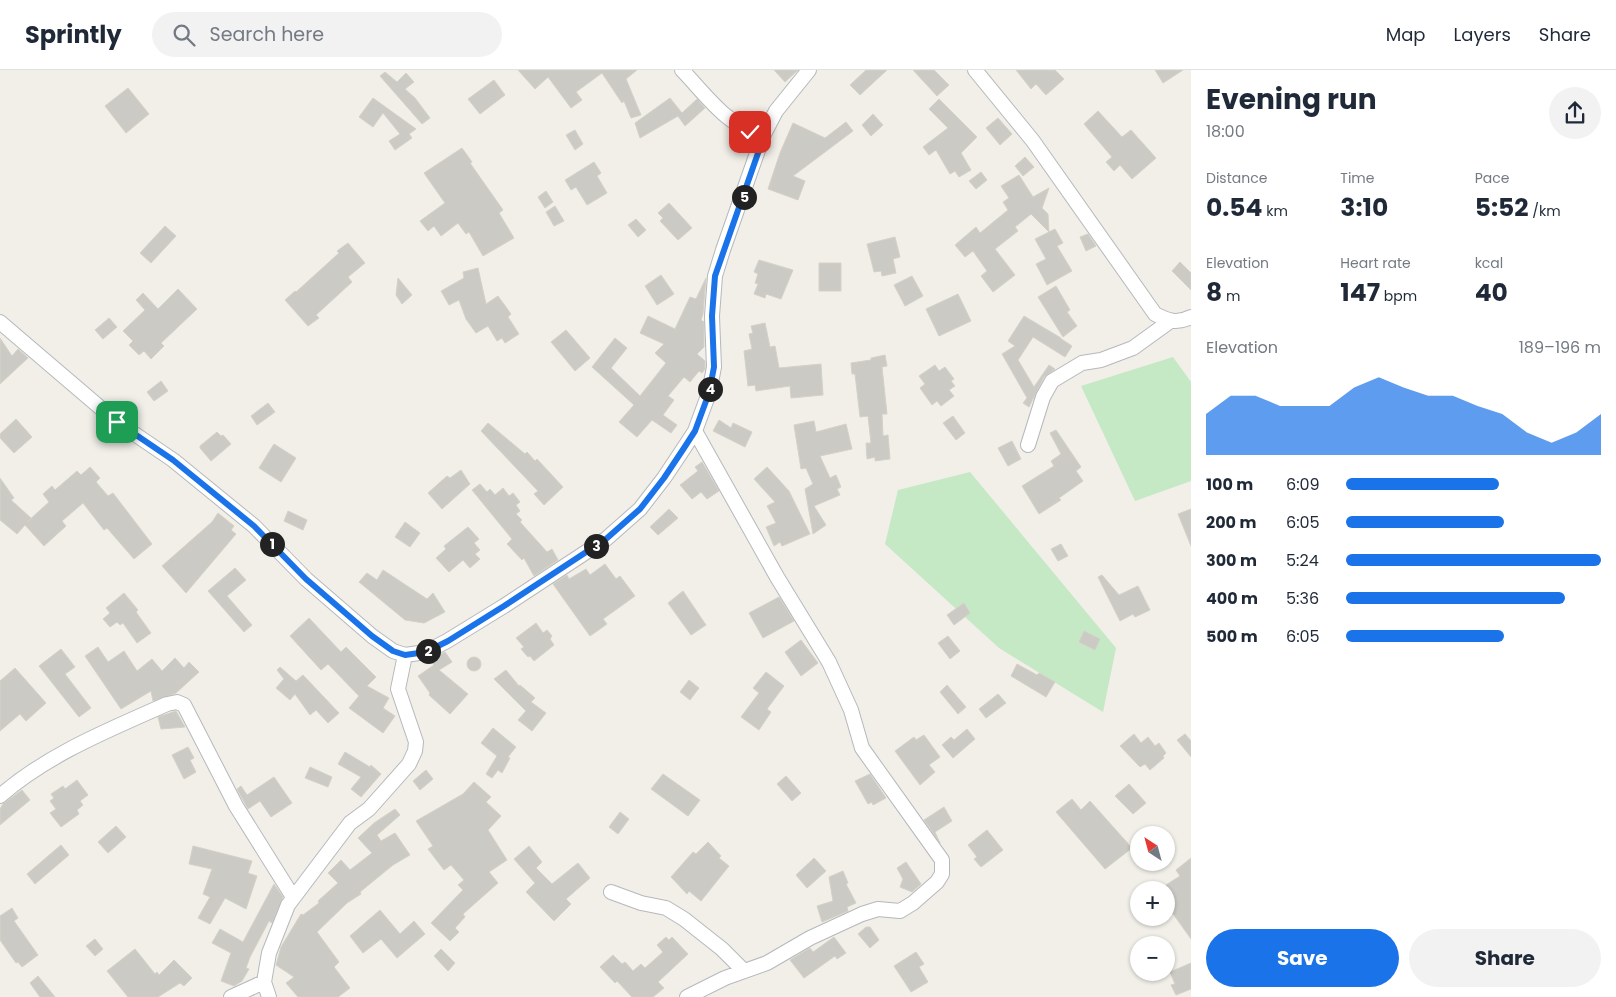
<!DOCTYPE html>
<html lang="en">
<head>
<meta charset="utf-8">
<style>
	body { margin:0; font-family:Poppins,sans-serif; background:#f2f2f3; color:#1f2937; height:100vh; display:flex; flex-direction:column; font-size:19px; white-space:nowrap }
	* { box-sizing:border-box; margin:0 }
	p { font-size:16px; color:#747a83 }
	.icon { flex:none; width:28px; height:28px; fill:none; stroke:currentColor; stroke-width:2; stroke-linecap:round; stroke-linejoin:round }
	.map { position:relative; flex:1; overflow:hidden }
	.panel { display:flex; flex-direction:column; background:#fff; width:425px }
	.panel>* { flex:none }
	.needle { width:32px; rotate:324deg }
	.buttons { position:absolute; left:1130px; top:756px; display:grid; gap:10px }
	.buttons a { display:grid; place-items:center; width:45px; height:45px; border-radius:50%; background:#fff; box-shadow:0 1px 4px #0004; font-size:25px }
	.pin { position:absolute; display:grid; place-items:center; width:42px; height:42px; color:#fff; margin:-21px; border-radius:10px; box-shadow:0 2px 8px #0006 }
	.km { position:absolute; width:25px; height:25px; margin:-12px; border-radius:50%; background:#222; color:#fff; font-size:14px; line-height:25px; text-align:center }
	.round { display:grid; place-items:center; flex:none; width:52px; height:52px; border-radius:26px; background:#f2f2f3 }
	.overview { display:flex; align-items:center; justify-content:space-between; height:85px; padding:0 15px }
	h1 { font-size:28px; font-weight:700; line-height:38px }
	.stats { display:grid; grid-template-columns:repeat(3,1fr); gap:8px; height:85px; padding:5px 15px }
	.stats div { display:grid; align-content:center }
	.stats b { font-size:25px; font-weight:700 }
	.stats small { font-size:14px; font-weight:400 }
	.stats p { font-size:14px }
	.chart { height:140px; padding:10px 15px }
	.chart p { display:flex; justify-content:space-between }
	.chart svg { width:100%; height:90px; margin-top:5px; fill:#1a73e8; opacity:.7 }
	.action { display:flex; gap:10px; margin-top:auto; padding:10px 15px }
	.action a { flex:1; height:58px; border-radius:30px; background:#1a73e8; color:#fff; font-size:20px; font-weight:700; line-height:58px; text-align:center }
	.action a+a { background:#f2f2f3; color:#1f2937 }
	ul { padding:0 15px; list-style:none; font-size:16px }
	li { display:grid; grid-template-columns:80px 60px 1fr; align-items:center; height:38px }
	li i { height:12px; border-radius:6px; background:#1a73e8 }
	header { display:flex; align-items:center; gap:30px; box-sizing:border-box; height:70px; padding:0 25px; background:#fff; border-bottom:1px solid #e0e1e3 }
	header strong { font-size:24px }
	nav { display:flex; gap:28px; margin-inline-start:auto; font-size:18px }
	.search { width:350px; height:45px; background:#f2f2f3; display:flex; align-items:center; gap:12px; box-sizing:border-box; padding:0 18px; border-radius:28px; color:#747a83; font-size:19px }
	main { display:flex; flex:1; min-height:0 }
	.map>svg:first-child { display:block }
</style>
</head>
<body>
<header>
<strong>Sprintly</strong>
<div class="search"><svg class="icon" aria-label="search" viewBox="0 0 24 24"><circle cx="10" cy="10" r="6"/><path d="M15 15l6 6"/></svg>Search here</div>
<nav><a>Map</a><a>Layers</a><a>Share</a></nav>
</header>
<main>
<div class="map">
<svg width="1191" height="927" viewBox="0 0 1191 927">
	<rect width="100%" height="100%" fill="#f1efe8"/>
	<!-- green -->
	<path fill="#c5e8c5" d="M1173,287L1191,312V411L1135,431L1081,316Z
		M970,402L1116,578L1103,642L999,578L885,474L898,420Z"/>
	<!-- building -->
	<path fill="#cccac5" stroke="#d6d1c6" d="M518,0H637L626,9L641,45L631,48L624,31L622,33L602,3L576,22L582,30L571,38L548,7L535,19Z
		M774,0H798L785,12Z
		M866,0H887L860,25L850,15Z
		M913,0H934L949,15L937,26Z
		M1016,0H1055L1064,9L1046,25L1036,14L1031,19Z
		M1155,0H1183L1163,13Z
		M385,2L397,12L406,3L414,12L405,19L415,28L430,48L422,54L380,6Z
		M494,10L505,25L480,44L468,29Z
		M128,18L149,44L126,63L105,36Z
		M373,28L416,59L409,64L412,68L395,80L389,71L400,64L383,43L373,57L359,47Z
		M670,28L682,43L697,29L705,38L685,56L678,46L640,68L635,53Z
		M939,29L977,67L961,83L971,100L959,107L955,101L950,104L936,80L929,85L923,77L948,58L929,39Z
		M1098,41L1122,67L1131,60L1156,88L1132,109L1120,95L1114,101L1106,92L1112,87L1084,54Z
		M873,44L883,55L871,66L862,55Z
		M998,48L1012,64L1000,75L986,58Z
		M846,52L853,61L793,106L805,111L798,130L768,119L780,83L793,53L825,68Z
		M575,60L583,74L575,80L566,65Z
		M462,78L472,92L470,93L503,140L499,143L514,168L483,186L469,162L466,164L458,153L441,166L434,156L428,161L420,151L445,133L424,103Z
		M1025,87L1034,97L1023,106L1015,96Z
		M594,92L601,103L597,106L607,123L587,135L576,117L571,120L565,110Z
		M981,102L987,110L976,119L969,111Z
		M1019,105L1033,127L1049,118L1042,138L1048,144L1049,162L1055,159L1063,173L1057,176L1072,201L1047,215L1036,194L1046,189L1035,169L1049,162L1031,144L1015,157L1018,161L995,179L1015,205L993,222L981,206L987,201L973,181L965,187L955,175L976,157L980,163L1008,140L1003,132L1009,128L1001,116Z
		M546,121L553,132L545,138L538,127Z
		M669,133L692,158L678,170L660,151L663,148L658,143Z
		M555,136L564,151L554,156L546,142Z
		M636,149L646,160L638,167L628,155Z
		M165,156L176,166L151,193L140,183Z
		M1088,164L1096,176L1086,181L1080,167Z
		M895,167L900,187L893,189L896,203L882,206L881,201L874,202L867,174Z
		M348,173L365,193L348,207L352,212L316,245L319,248L308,256L285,230L295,221L296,222L339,183L337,181Z
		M759,190L793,200L781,229L766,224L765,228L754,224L758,214L755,213L758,204L754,202Z
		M1180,192L1191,203V220L1172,201Z
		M819,193H841V221H819Z
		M478,198L486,234L498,226L511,244L508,247L519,264L505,273L502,268L497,271L488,256L476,263L466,249L459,230L449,235L441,221L464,208L463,202Z
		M661,205L674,224L657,235L645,216Z
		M912,206L923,226L905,236L894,215Z
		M398,208L412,225L402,234L396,225Z
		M706,208L703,244L701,250L704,252V277L697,284L705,291V299L702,303L699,301L690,312L684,307L668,326L674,330L663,345L677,355L671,363L652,350L637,367L619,352L634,335L592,297L615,268L627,278L611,298L640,326L666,293L655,283L664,274L640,263L648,246L675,259L690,227L696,229Z
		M1056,216L1070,240L1067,242L1077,256L1063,267L1038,227Z
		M178,219L197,239L161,273L164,276L151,289L144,281L139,285L129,275L133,271L123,261L145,240L136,230L143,223L158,239Z
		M958,224L971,251L939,266L926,239Z
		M1024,246L1061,268H1060L1072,276L1065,287L1033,267L1018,290L1034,317L1049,295L1055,299L1044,307L1029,337L1023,333L1027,328L1002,284L1015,276L1008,271Z
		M109,248L117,257L103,269L95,260Z
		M765,253L770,277L775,276L779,298L821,294L823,325L791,328L790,316L756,321L755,315L748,316L744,281L752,279L749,264L753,263L751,256Z
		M566,260L590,288L575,301L551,272Z
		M0,268L12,286L18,279L28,288L0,314Z
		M885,285L887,296L882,297L887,344H882L883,366L888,365L890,389L875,391V387L867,389L866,373H871L868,346L860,347L855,304H852L851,293L871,290V288Z
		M935,295L939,301L945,297L954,309L951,311L955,316L949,320L954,326L941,336L937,331L932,335L920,318L925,314L919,306Z
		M161,311L168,321L154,331L147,322Z
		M268,333L275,342L257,355L251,346Z
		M953,346L965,363L956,370L943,353Z
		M16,349L32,367L14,383L0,368V364Z
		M719,350L731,358L733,353L752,362L745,377L713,361Z
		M814,351L816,362L846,354L852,379L820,386L830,408L836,405L841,417L837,419L840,425L814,436L826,455L813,464L805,419L813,414L806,398L801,399L794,355Z
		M488,353L525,384L527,382L535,391L537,389L563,417L544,435L534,424L538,421L481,361Z
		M1056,360L1081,397L1076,401L1083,411L1059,428L1061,430L1039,444L1022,416L1054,396L1051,391L1061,384L1050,363Z
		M217,362L221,366L223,365L231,374L211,391L200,378V376Z
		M1012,371L1021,389L1008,396L998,378Z
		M274,374L296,388L281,412L259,398Z
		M702,392L719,421L707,429L701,422L692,429L680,415L698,401L695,397Z
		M90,397L100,408L96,412L108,426L113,423L152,474L134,489L107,458L104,460L83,433L62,451L66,456L44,476L25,455L17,464L0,450V408L14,428L11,430L31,448L27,452L49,432L43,424L52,416L55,420L77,401L81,405Z
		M767,397L789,421L810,464L782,476L780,472L774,476L766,457L776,453L767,436L775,432L754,409Z
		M461,400L470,414L442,439L428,423L447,406L450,408Z
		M480,414L487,422L490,419L495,425L503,418L509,426L513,423L520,432L516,435L520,441L516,444L522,450L520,452L547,482L552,479L558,490L534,506L524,488L522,490L507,474L512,469L472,420Z
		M669,439L678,448L658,465L650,457Z
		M1191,439V476L1178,444Z
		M288,441L307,450L303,460L284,451Z
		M218,443L234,456L231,460L236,464L186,523L162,496L212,452Z
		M405,452L420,463L410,477L395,467Z
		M468,457L479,469L474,473L480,480L475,484L480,489L470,498L463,490L449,502L436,488L446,479L444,476Z
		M1061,474L1068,486L1058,491L1051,479Z
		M605,494L616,509L620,506L635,526L603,549L607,554L590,566L553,514L567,505L569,509L586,499L590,505Z
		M235,498L246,510L227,526L252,555L244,562L208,521Z
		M383,500L427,529L433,523L445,542L424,553L405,550L359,512L367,503L377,510Z
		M1102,505L1119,525L1138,516L1150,540L1135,547L1133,544L1120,551L1098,507Z
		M683,521L706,555L691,565L668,533Z
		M124,523L138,540L136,542L151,563L137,573L123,553L120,555L117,552L110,557L103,549L110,543L106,538Z
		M779,527L794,551L763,568L749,543Z
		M964,533L970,543L954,555L947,545Z
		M309,548L341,582L346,577L376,607L367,616L389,628L383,638L395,646L383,663L349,638L359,626L328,594L321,600L290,566Z
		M536,553L543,563L547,560L552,566L550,569L554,575L534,591L530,586L528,587L521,579L524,577L516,568Z
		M1084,561L1100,569L1095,580L1079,572Z
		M948,566L960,581L950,589L938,573Z
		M801,570L818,593L801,606L785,582Z
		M98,577L108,592L124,581L137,601L152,589L162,601L175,588L184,598L189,592L199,602L176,623L153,631L151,621L121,639L85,586Z
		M61,579L75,597L65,604L91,638L79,647L39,596Z
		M445,582L452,592L439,600L468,624L450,644L429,625L430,623L418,606L434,595L430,590Z
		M467 594a7 7 0 1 1 14 0a7 7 0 1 1-14 0Z
		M1017,594L1037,605L1039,603L1055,612L1046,627L1011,606Z
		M280,597L296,611L303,605L339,643L328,653L316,640L310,645L295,624L290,630L276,618L284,609L277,600Z
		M15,598L46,633L26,651L20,644L0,661V611Z
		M506,600L519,616L520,615L535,628L531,632L546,643L532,661L518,650L526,641L494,609Z
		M766,602L784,616L767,639L771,642L759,660L741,647L759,623L753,618Z
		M689,610L699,618L690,630L680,622Z
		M947,615L966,637L958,644L940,622Z
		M998,624L1006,633L986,648L979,639Z
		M176,641L185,657L161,659L158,647Z
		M493,658L516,677L508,687L510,688L502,703L498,700L492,708L486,704L497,686L481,673Z
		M967,659L975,669L953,688L942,675L951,667L954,670Z
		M1134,664L1141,673L1148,667L1155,676L1159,673L1166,683L1163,686L1164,688L1150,700L1145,694L1140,697L1120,676Z
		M1185,664L1191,671V687L1177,670Z
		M924,665L940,687L929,695L935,702L920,715L895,681L914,667L916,670Z
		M188,677L194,688L190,690L196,702L184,709L172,685Z
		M345,682L370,697L371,695L381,704L361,727L351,719L361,707L338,694Z
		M310,697L332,707L328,717L305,708Z
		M426,700L433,709L420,720L413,711Z
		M663,704L700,730L688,746L651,719Z
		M870,704L886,728L873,735L872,732L868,734L855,711Z
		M786,706L801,723L792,731L777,714Z
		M274,707L292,733L271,747L260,731L248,739L237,719L241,716L247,725Z
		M77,710L88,725L80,731L83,735L77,740L79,744L61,757L50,743L56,739L50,731L54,728L51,724L63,716L65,719Z
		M474,712L491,727L486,732L501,746L488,760L507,790L489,802L498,813L463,844L465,847L455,858L459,862L450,871L431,853L463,820L458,815L464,810L451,795L444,800L428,779L433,776L416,751L463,724Z
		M1129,714L1146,733L1133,744L1115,726Z
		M22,720L30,730L0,755V739L3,734Z
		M1072,729L1081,740L1090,731L1132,778L1105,799L1056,742Z
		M944,737L952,751L935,762L940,773L924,750Z
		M395,739L400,745L377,765L381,771L395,763L410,785L393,795L360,822L361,824L347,833L317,862L339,892L334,897L350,918L338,927H298L286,913L294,907L276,895L281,877L301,844L303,845L319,833L318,831L338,813L328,803L341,790L350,800L372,783L358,768L374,753Z
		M620,742L629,749L618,764L609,757Z
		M116,756L126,767L108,783L98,772Z
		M987,760L1003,780L981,797L974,789L977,787L968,775Z
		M708,772L721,786L719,788L729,796L701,831L689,821L687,824L671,807L693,782L696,784Z
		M61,775L69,785L35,814L27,804Z
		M193,776L252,791L248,803L257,806L246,839L225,828L210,854L198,848L210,827L203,824L212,799L189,794Z
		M529,776L542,792L536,798L552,814L578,793L590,808L566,829L571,834L554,851L526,822L535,813L514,789Z
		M814,788L826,801L807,818L796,805Z
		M1191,788V869L1166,834V815L1180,806L1176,800Z
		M906,792L921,814L912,822L900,817L903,809L897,798Z
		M843,801L848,813L846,814L856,833L847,837L848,841L822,852L817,836L833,831L829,807Z
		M274,814L283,827L272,853L269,851L250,887L246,898L249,899L242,911L234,916L221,911L231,883L212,873L220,859L243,872Z
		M12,838L18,848L14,851L38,885L22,897L18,892L16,893L0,870V846Z
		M380,840L400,864L414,851L425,864L397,888L381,869L363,883L350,866Z
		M866,857H870L879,870L870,878L858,864Z
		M666,867L669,870L672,867L688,884L658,912L664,918L653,927H632L617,911L615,913L600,897L613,885L622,894L625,892L633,901L641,894L645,898L663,882L657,875Z
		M834,867L846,883L837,889L835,886L804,908L790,890L810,878L813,882Z
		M95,869L103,879L95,886L86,876Z
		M135,879L155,904L157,902L159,905L174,890L192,908L184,916L180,913L158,927H128L107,901Z
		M441,879L455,893L448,901L434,886Z
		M916,882L924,894L919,897L928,912L911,922L894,896Z
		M1191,893V919L1176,925L1171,915L1175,914L1170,902Z
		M38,906L55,927H40L30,913Z"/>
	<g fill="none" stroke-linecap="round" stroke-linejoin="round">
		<!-- street casing -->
		<g stroke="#b5b8bc" stroke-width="16">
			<path id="street" d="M682,0C707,26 727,56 763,66
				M975,0L1033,71L1155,244C1168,251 1177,254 1191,247
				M0,252L117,352L173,390L254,456L306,509L372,566L393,581L405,585L426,582L447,571L504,536L606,469L640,439L664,408L684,378L695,361L709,323L714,297L712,246L715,206L723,180L763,66L776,41L809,0
				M1028,375L1043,327L1052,311L1082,293L1101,290L1133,278L1169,252
				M0,726C48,684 109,660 167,634L177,632L184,635L236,736L293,827
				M611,822L641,833L666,838L684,849L722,879L744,901
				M231,927L264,912
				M269,927L264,912L269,883L288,835L350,753L369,739L409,694L415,681L416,672L398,619L405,585
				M687,927L725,908L767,893L810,868L862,844L878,839L900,841L913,833L937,812L942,804V790L862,678L851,640L829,592L777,507L695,361"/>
		</g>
		<!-- street -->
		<use href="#street" stroke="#fff" stroke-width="14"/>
	</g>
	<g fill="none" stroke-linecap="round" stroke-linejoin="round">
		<!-- route casing -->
		<g stroke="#fff" stroke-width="10">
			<path id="route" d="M117,352L173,390L254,456L306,509L372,566L393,581L405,585L426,582L448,571L504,536L606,469L640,439L664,408L684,378L695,361L709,323L714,297L712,246L715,206L764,66L750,62"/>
		</g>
		<!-- route -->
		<use href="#route" stroke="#1a73e8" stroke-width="6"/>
	</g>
</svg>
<div class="buttons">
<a><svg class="needle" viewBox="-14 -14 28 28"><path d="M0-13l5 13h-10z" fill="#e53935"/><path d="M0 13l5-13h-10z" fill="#747a83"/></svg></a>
<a>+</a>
<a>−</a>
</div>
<div class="pin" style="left:117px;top:352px;background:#1e9e55"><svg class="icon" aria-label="arrive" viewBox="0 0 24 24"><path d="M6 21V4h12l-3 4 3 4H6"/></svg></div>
<div class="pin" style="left:750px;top:62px;background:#d93025"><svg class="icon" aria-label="check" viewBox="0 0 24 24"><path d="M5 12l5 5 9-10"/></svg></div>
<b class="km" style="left:272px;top:474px">1</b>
<b class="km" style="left:428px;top:581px">2</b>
<b class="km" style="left:596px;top:476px">3</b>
<b class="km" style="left:710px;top:319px">4</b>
<b class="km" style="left:744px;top:127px">5</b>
</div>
<section class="panel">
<div class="overview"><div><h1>Evening run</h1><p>18:00</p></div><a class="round"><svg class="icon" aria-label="share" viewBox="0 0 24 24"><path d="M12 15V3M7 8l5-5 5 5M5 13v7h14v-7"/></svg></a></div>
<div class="stats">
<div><p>Distance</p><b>0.54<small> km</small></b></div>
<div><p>Time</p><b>3:10</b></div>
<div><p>Pace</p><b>5:52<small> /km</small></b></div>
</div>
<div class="stats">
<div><p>Elevation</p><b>8<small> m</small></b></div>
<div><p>Heart rate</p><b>147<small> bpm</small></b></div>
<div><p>kcal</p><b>40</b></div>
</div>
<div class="chart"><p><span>Elevation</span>189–196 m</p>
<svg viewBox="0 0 160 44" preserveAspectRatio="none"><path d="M0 44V24L10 15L20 15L30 20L40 20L50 20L60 11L70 6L80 11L90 15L100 15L110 20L120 24L130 33L140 38L150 33L160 24V44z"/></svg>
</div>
<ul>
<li><b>100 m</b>6:09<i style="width:60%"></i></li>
<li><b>200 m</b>6:05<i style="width:62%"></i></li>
<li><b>300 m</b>5:24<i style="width:100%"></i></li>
<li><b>400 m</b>5:36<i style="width:86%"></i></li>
<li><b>500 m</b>6:05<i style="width:62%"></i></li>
</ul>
<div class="action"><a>Save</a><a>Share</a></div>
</section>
</main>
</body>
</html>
